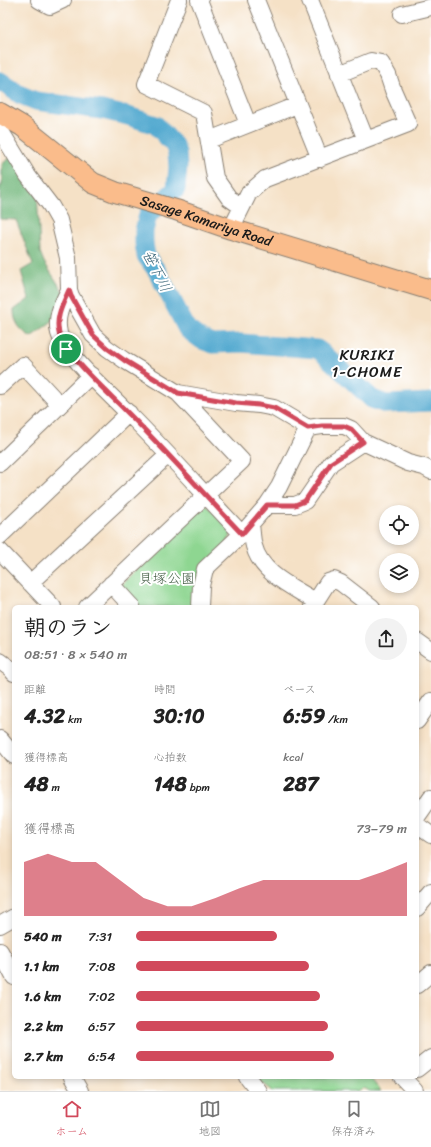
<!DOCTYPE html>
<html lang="ja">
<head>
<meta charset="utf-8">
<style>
	body { margin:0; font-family:Sriracha,"Klee One",sans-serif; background:#f2f2f2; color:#222; height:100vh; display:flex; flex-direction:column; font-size:15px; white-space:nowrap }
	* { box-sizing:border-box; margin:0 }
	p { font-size:13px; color:#767676 }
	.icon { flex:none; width:22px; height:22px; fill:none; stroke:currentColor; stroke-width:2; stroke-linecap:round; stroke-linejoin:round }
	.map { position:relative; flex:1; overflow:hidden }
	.details { position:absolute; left:12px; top:605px; width:407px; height:474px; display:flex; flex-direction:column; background:#fff; border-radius:6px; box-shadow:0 2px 6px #0003 }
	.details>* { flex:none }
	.fabs { position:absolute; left:379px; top:505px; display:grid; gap:8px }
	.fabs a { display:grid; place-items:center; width:40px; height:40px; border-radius:50%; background:#fff; box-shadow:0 2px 6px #0003; font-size:20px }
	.pin { position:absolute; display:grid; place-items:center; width:34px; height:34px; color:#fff; margin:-17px; border:2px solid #fff; border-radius:50%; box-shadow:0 1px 4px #0007 }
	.round { display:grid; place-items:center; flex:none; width:42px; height:42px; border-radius:21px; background:#f2f2f2 }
	.head { display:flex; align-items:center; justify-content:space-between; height:68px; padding:0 12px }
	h1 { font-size:22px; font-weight:700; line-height:30px }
	.figures { display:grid; grid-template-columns:repeat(3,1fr); gap:6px; height:68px; padding:4px 12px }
	.figures div { display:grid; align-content:center }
	.figures b { font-size:20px; font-weight:700 }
	.figures small { font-size:11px; font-weight:400 }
	.figures p { font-size:11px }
	.chart { height:112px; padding:8px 12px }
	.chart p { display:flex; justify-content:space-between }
	.chart svg { width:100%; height:72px; margin-top:4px; fill:#d1495b; opacity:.7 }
	ul { padding:0 12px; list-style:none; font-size:13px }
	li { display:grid; grid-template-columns:64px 48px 1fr; align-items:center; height:30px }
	li i { height:10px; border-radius:5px; background:#d1495b }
	.tab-bar { display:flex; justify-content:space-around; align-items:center; height:56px; border-top:1px solid #e0e0e0; background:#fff; font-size:11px; color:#767676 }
	.tab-bar a { display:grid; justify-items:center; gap:2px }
	.tab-bar .on { color:#d1495b }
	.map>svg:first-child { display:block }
</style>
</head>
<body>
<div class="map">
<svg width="431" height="1091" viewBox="0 0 431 1091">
	<rect width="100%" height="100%" fill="#fff"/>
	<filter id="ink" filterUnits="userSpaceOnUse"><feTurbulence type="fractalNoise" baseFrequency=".025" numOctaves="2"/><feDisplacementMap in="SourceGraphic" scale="8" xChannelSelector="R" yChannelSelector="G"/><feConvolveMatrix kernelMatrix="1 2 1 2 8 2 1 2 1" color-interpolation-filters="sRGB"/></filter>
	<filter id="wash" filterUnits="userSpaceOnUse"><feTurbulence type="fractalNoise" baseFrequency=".012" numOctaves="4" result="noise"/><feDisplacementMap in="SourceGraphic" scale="16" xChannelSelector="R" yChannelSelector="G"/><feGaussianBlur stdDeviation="0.9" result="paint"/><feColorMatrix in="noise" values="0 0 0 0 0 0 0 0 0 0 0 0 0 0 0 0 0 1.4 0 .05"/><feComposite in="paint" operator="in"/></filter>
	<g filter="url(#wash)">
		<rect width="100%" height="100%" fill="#f5e1c6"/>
		<!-- green -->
		<path fill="#8ed691" stroke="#557956" d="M203,505L209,507L233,531L194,607H141L121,585Z
			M255,1077H369L381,1091H370L364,1088L356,1091H273Z"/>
		<!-- forest -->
		<path fill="#72b77b" stroke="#476a4c" d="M11,157L37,191L40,252L44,262L64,293L51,322L31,337C20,330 14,323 14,310L29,299L21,271L33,264L16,220L0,219V186H2V164Z"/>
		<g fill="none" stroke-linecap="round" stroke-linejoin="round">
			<!-- river -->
			<path stroke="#54aad0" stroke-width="19" d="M0,81L21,95L36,101L102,110L128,116L156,125L174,145L177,153L178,167L176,189L148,215L144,231V243L146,256L157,271L187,329L202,340L213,344L241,343L317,349L324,354L372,399L386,404L431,402"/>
		</g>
	</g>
	<g filter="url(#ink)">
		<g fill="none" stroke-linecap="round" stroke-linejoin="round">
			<!-- minor casing -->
			<g stroke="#887e71" stroke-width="18">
				<path id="minor" d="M39,0L50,6L63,0
					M179,0L146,84L204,113L215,178L229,198L242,207
					M199,0L248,124
					M256,0L320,159
					M310,0L366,140
					M402,14L431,7
					M0,130L28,176L51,206L59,220L68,258L69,290L71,296L93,335L107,348L124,360L178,393L236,403L259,405L274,408L308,428L322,426H344L351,429L363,442L408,463L424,467L431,471
					M209,140L297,105
					M231,229L249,193L265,179L408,124L393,90L388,75L381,63L371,61L339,74
					M69,290C62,304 55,317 59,333C66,356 110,394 128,413C167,452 204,494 242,534
					M0,386L23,365L60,405
					M0,463L91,375
					M267,505H295L305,501L331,463L363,442
					M251,524C252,531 252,539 254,546C261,574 293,587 315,601
					M0,536L129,413
					M0,551L53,607
					M30,583L168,455
					M111,584L132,607
					M87,607L242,461L178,393
					M200,607L201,586L205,569L242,534L267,505L279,487L308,428
					M312,607L328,582L334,580L341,583L372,607
					M417,641L431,651
					M0,661L11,669L14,673
					M417,721L431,701
					M0,739L14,756
					M417,817L431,797
					M417,825L431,835
					M417,908L431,892
					M0,925L14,917
					M0,951L14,977
					M417,985L431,973
					M417,1069L431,1058
					M72,1077L80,1091
					M247,1077L258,1091
					M402,1077L415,1091"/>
			</g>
			<!-- major casing -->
			<g stroke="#887e71" stroke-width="22">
				<g id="major">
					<path id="s1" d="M0,113L22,126L93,183L115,192L176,210L231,229L431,290"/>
				</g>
			</g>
			<!-- minor -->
			<use href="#minor" stroke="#fff" stroke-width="16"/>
			<!-- major -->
			<use href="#major" stroke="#fabc8b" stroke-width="20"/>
		</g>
	</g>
	<g fill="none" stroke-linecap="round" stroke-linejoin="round" filter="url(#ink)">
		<!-- route casing -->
		<g stroke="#fff" stroke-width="8">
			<path id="route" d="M69,290L71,296L93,335L107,348L124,360L178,393L236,403L259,405L274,408L308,428L322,426H344L351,429L363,442L331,463L305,501L295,505H267L242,534C204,494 167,452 128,413C110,394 66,356 59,333C55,317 63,304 69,290Z"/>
		</g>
		<!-- route -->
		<use href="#route" stroke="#d1495b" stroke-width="5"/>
	</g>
	<g text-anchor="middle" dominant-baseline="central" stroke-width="4" stroke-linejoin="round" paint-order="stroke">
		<!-- street labels -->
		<g font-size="14" fill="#1c1c1c" stroke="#fff">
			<text stroke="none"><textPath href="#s1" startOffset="236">Sasage Kamariya Road</textPath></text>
		</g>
		<!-- park labels -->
		<g font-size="14" fill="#445d45" stroke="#fff">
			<text x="167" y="578">貝塚公園</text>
		</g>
		<!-- water labels -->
		<g font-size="15" font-style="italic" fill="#386376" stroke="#fff">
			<text transform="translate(157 271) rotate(63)">笹下川</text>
		</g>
		<!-- neighbourhood labels -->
		<g font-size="15" letter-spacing="1" fill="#1c1c1c" stroke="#fff">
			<text x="367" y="355">KURIKI<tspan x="367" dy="17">1-CHOME</tspan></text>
		</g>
	</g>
</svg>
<div class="fabs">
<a><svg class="icon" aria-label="locate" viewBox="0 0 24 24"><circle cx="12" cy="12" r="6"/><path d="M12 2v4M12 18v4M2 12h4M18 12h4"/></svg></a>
<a><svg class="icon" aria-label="layers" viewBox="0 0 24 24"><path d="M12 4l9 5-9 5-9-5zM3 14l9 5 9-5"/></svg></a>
</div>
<div class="pin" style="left:66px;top:349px;background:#1e9e55"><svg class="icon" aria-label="arrive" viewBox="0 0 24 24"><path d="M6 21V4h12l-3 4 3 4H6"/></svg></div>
<section class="details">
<div class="head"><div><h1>朝のラン</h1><p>08:51 · 8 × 540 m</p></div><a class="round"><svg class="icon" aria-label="share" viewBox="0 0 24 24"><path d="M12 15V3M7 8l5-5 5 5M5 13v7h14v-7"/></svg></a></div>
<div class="figures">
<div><p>距離</p><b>4.32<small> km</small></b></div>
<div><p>時間</p><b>30:10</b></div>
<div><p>ペース</p><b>6:59<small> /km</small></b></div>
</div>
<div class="figures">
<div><p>獲得標高</p><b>48<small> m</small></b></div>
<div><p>心拍数</p><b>148<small> bpm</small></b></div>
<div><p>kcal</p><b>287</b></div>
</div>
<div class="chart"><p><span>獲得標高</span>73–79 m</p>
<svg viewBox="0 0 160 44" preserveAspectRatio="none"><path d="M0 44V11L10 6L20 11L30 11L40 22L50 33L60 38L70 38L80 33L90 27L100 22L110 22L120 22L130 22L140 22L150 17L160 11V44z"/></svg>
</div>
<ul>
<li><b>540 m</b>7:31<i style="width:52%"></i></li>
<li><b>1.1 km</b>7:08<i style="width:64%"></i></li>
<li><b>1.6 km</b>7:02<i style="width:68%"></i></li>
<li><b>2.2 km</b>6:57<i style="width:71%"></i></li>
<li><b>2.7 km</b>6:54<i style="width:73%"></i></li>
</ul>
</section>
</div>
<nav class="tab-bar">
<a class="on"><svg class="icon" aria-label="home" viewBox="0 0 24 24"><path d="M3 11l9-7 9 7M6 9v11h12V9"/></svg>ホーム</a>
<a><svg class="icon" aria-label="map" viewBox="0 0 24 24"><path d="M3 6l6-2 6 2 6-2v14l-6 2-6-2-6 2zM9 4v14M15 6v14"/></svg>地図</a>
<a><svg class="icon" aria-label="saved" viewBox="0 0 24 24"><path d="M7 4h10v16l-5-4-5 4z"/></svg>保存済み</a>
</nav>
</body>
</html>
